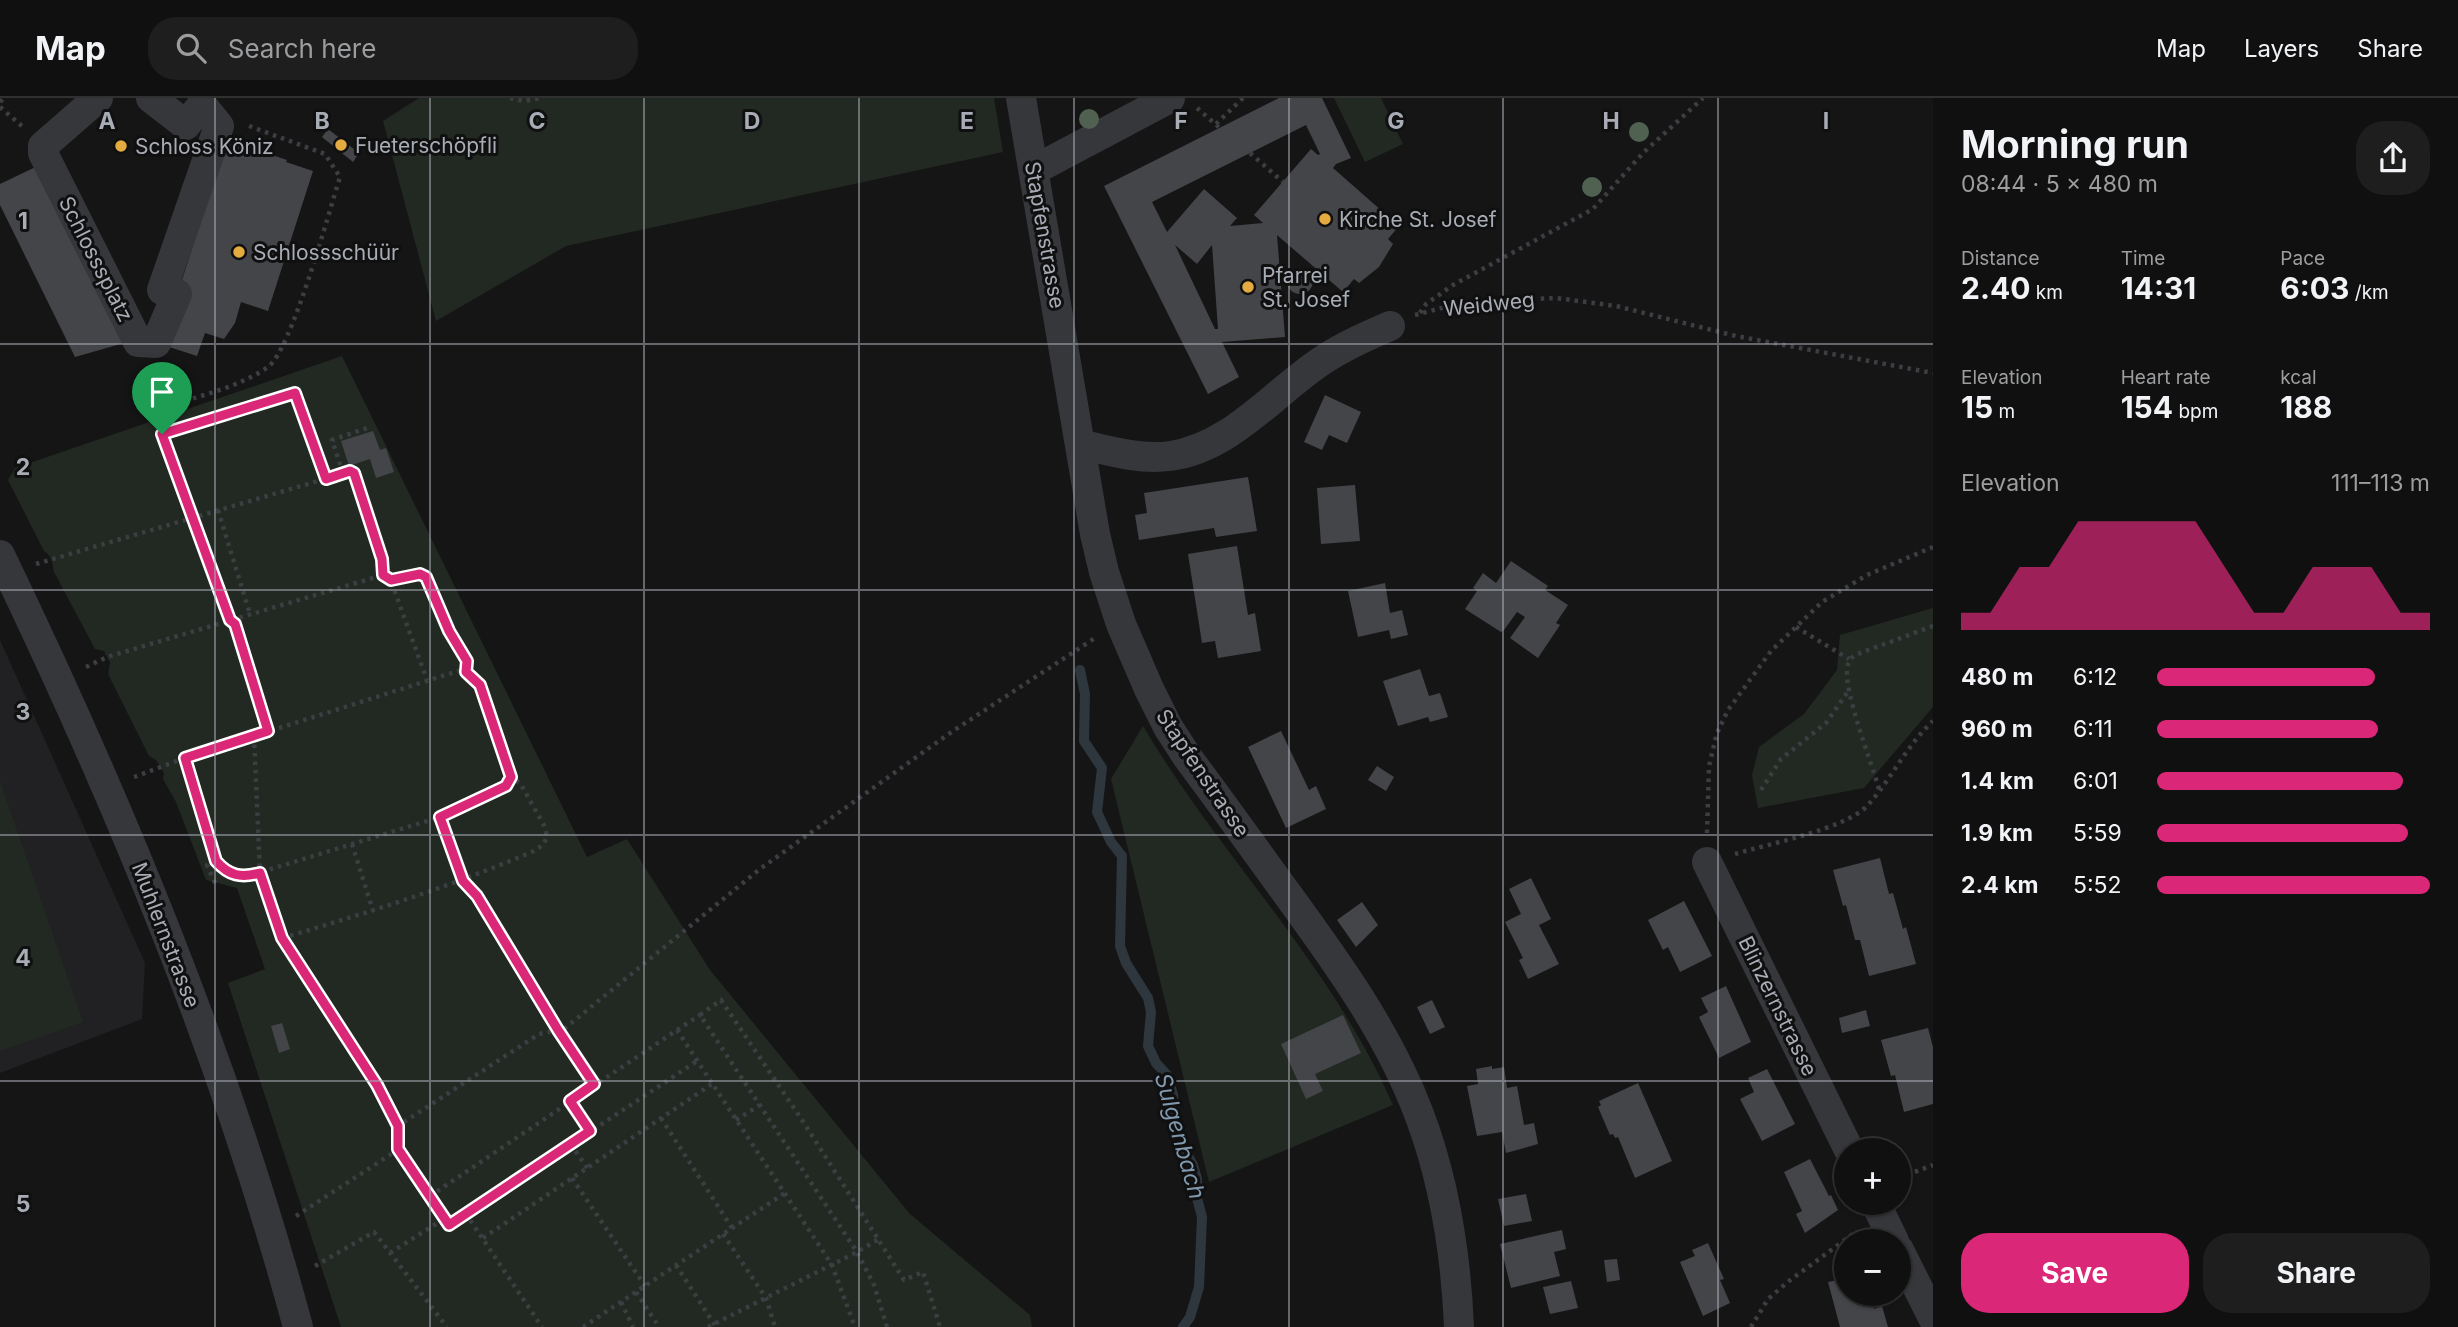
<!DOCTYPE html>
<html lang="en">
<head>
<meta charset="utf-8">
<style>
	body { margin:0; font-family:Inter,sans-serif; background:#1e1e1e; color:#f1f3f6; height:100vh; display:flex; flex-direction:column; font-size:26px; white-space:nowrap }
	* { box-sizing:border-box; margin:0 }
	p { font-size:23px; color:#9c9d9f }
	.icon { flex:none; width:38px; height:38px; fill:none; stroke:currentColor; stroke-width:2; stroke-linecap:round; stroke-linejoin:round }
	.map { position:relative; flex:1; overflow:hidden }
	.details { display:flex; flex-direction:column; background:#101010; width:525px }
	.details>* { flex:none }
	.tools { position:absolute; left:1834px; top:1040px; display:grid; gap:14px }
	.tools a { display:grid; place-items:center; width:77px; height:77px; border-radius:50%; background:#101010; box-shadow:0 2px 5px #0004,0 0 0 2px #303030; font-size:35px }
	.pin { position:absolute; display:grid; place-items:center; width:60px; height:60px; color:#fff; margin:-72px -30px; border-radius:50% 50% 50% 0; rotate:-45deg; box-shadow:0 0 7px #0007 }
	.pin .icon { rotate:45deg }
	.round { display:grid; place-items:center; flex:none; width:74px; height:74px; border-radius:28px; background:#1e1e1e }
	.head { display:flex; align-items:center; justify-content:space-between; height:119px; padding:0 28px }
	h1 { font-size:38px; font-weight:700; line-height:52px }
	.metrics { display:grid; grid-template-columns:repeat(3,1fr); gap:10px; height:119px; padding:7px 28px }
	.metrics div { display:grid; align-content:center }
	.metrics b { font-size:30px; font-weight:700 }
	.metrics small { font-size:19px; font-weight:400 }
	.metrics p { font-size:19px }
	.chart { height:196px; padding:14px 28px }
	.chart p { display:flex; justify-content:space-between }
	.chart svg { width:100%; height:126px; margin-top:7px; fill:#db2777; opacity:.7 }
	.action { display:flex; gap:14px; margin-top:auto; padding:14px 28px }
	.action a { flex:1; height:80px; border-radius:28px; background:#db2777; color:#fff; font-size:28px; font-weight:700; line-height:80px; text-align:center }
	.action a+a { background:#1e1e1e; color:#f1f3f6 }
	ul { padding:0 28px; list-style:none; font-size:23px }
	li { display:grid; grid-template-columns:112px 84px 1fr; align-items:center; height:52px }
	li i { height:18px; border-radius:9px; background:#db2777 }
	header { display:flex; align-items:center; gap:42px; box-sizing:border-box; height:98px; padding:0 35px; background:#101010; border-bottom:2px solid #303030 }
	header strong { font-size:33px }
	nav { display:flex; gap:38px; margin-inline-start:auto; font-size:24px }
	.search { width:490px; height:63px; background:#1e1e1e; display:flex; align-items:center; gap:18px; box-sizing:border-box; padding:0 24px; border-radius:28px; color:#9c9d9f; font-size:26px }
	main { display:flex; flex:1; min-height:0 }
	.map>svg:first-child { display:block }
</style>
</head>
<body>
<header>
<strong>Map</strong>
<div class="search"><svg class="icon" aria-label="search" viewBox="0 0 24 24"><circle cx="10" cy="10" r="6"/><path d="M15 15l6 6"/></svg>Search here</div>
<nav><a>Map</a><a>Layers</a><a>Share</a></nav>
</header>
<main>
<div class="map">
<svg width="1933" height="1229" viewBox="0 0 1933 1229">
	<rect width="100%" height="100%" fill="#151516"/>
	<!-- built -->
	<path fill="#212123" d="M0,542L145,865L142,921L0,975Z"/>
	<!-- green -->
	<path fill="#212922" d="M419,0H994L1003,54L566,148L436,223L383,23Z
		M1334,0H1381L1403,46L1365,64Z
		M342,258L587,759L627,741L710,872L910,1116L1030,1217L1032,1229H341L228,885L265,871L237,790L206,782L176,704L163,681L164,675L156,662L149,658L108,576L110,565L104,553L95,551L54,474C52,465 53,459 44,453L8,382L15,370Z
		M1933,510V609L1864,690L1758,710L1752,677L1759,649L1804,616L1837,572L1840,537Z
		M1143,628C1220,758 1332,867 1393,1007L1209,1084L1111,681Z
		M0,683L83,924L0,953Z"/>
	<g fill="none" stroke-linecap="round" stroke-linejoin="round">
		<!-- stream -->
		<path stroke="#2f373e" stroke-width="10" d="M1080,572L1085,596L1084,643L1102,670L1097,714L1111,744L1122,758L1120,848L1126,865L1148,900L1151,914L1148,948L1156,965L1167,977L1173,997L1176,1037L1193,1067L1197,1081V1100L1202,1119L1199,1189L1190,1219L1183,1229"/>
	</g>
	<!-- building -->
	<path fill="#444549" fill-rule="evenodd" d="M1279,0H1322L1351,60L1336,66L1333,70L1399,128L1388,141L1393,146L1379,169L1359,185L1354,181L1343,194L1277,137L1285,239L1222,244L1239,279L1208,296L1104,88ZM1306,27L1320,56L1318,57L1311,51L1254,117L1263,125L1230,128L1237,120L1204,91L1167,134L1152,104ZM1175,147L1197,166L1212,147L1218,231H1215Z
		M328,31L359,55L353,64L322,39Z
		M227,42L287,62L286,64L313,73L268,213L241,204L235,225L224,241L205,235L197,258L166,248L181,185Z
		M46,64L131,243L75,259L0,107V86Z
		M1287 183a13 13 0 1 1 26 0a13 13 0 1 1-26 0Z
		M1325,297L1361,314L1347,345L1329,337L1322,352L1304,344Z
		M373,333L380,352L386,350L394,374L376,380L370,361L349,368L341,343Z
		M1248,379L1257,433L1216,439L1214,430L1139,442L1135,417L1147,415L1144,395Z
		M1355,387L1360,443L1321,446L1317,390Z
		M1237,448L1248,517L1255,515L1261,553L1218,560L1215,543L1202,545L1188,456Z
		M1511,463L1548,488L1545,492L1568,507L1556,525L1560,527L1538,560L1510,540L1525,519L1517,514L1504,532L1501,534L1465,511L1477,493L1473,490L1483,475L1496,485Z
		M1385,485L1390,515L1402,512L1408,537L1391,541L1389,532L1358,539L1348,493Z
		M1420,571L1429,598L1440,595L1448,619L1430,624L1428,619L1398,628L1383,583Z
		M1281,633L1309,692L1316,688L1326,711L1286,730L1248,649Z
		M1377,668L1394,679L1386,693L1368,682Z
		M1880,760L1889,796L1893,795L1903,831L1906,829L1916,866L1869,878L1860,842H1855L1846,807L1843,808L1833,772Z
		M1531,780L1551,821L1539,827L1559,866L1528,881L1519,862L1523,860L1505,824L1521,816L1509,791Z
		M1684,803L1712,858L1680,874L1668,849L1663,852L1648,822Z
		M1362,804L1378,827L1356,849L1337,822Z
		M1726,888L1751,944L1719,960L1699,919L1708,914L1701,900Z
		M1432,902L1445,929L1430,936L1417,909Z
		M1866,912L1870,928L1842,935L1839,920Z
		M1343,917L1361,955L1315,976L1323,993L1306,1001L1281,946Z
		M282,925L290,951L279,955L271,928Z
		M1928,930L1933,949V1006L1904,1014L1895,977L1891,978L1881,942Z
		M1492,968V971L1504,969L1507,990L1517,988L1524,1027L1534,1025L1538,1046L1506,1055L1502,1034L1477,1038L1467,988L1478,986L1476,971Z
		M1767,971L1795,1026L1762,1043L1740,1001L1754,994L1748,980Z
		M1638,985L1672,1063L1635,1080L1618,1039L1615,1040L1613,1036L1610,1037L1598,1009L1601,1007L1599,1003Z
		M1810,1061L1829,1098L1831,1097L1838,1112L1805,1135L1796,1116L1802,1113L1784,1074Z
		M1526,1096L1532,1123L1504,1128L1498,1101Z
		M1562,1132L1566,1151L1554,1154L1560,1178L1511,1190L1500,1146Z
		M1708,1145L1724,1181L1720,1182L1730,1205L1703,1218L1680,1164L1695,1158L1692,1152Z
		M1617,1161L1620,1182L1607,1184L1604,1162Z
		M1846,1165V1195H1870L1874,1211L1882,1208L1888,1229H1840L1828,1184L1838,1182L1834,1168Z
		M1571,1183L1578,1210L1550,1216L1543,1189Z"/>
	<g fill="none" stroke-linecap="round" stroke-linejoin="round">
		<!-- path -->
		<path stroke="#3c3e42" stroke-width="4.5" stroke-dasharray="3.5 5" stroke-linecap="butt" d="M510,0L524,3L541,0
			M0,4L4,0
			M0,9L23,29
			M1197,10L1220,30
			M1216,26L1243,0
			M249,28L325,56L340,79C329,114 291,253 268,269C236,291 194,299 158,311L157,321L230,522L235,526L268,633
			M1250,55L1283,84
			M1420,215L1426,206L1453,187L1593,111L1643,55L1703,0
			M1415,217L1464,204L1556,200L1616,208L1736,238L1933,275
			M162,336L295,295L326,381
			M343,375L332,342L367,330
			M218,412L250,516
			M36,466L352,373L382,461L383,477
			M391,483L420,476L426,479L449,533L463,552L467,563L465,574
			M1796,529L1849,561
			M86,569L107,559L383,477L391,483L427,582
			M254,638L260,775L282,840L377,987L398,1028
			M134,679L185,660L458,573L474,580L480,587L511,679L506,688L440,719L245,779C232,777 224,773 216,763L185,660
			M1879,691C1871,663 1845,597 1847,571C1848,564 1850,561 1855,557L1933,528
			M1761,692L1781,661L1826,625L1849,592
			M440,719L463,783L476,798L558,932L594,986
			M1707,735L1709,668L1717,635L1728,612L1771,553L1822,504L1867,477L1933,449
			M352,746L373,813
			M1735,756C1768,746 1845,731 1867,708C1891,682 1906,648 1933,623
			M215,785L207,767L216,763
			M282,840C368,815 452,788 534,753L543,747L547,739L545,729L520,685L511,679
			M677,932L700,917
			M570,1003L590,1033
			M661,1020L732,1130
			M736,1022L760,1007
			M571,1046L587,1070
			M399,1051L449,1127L466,1116L542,1229
			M572,1080L645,1188
			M1899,1080L1933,1067
			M430,1098L677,932L832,1167L855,1229
			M466,1116L697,963
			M296,1118L399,1051L398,1028L539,936L564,931L760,771L950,635L1095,540
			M723,1136L766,1200L775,1229
			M483,1140L712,986
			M390,1155L445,1120
			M676,1167L716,1229
			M315,1168L374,1134L447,1229
			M636,1194L659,1229
			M621,1204L633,1229
			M583,1229L785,1095
			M708,1229L857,1154L879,1141
			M887,1229L874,1187L857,1154L700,917L721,902L804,1025L904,1182L923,1174L940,1229
			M1751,1229L1768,1201L1789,1183L1857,1133"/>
		<!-- minor -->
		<path stroke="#36373b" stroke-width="30" d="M98,0L43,48V55L138,244L156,245L177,196L162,192L219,28L202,7L186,27L151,0
			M1021,0L1095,436L1104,474L1121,526L1149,591L1168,629L1188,660C1221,704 1253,749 1285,793C1336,863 1388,934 1419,1016C1444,1082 1456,1158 1459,1229
			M1034,72L1170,0
			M1080,346C1109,353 1140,362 1170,358C1231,350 1274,294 1323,262C1344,248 1367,238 1390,228
			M0,457C120,706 226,962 298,1229
			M1707,764L1849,1052
			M1875,1104L1894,1143
			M1899,1152L1933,1220"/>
	</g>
	<!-- trees -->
	<g fill="#506151">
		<circle cx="1089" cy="21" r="10"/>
		<circle cx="1639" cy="34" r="10"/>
		<circle cx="1592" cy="89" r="10"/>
	</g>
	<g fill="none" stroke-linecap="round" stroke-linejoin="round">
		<!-- route casing -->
		<g stroke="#fff" stroke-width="14">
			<path id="route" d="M295,295L326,381L350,373L354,375L382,461L383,477L391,482L420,476L426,479L449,533L467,563L466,574L480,587L511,679L506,688L440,719L463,783L477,798L558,932L594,986L570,1003L590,1033L449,1127L398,1051V1028L377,987L282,840L260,775C241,780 229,778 216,763L185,660L268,633L235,526L230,522L162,336Z"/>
		</g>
		<!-- route -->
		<use href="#route" stroke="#db2777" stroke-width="9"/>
	</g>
	<!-- grid -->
	<path fill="none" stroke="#a8acb5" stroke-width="2" stroke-opacity="0.55" d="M215,0V1229M430,0V1229M644,0V1229M859,0V1229M1074,0V1229M1289,0V1229M1503,0V1229M1718,0V1229M0,246H1933M0,492H1933M0,737H1933M0,983H1933"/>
	<!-- markers -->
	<g fill="#e3ab40" stroke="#101011" stroke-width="2.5">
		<circle cx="341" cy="47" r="7"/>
		<circle cx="121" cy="48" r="7"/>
		<circle cx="1325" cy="121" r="7"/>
		<circle cx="239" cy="154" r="7"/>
		<circle cx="1248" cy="189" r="7"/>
	</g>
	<g text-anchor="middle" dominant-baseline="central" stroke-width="6" stroke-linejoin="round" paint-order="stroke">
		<!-- poi labels -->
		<g font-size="21" fill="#a8acb5" stroke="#101011" text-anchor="start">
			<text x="355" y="47">Fueterschöpfli</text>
			<text x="135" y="48">Schloss Köniz</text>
			<text x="1339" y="121">Kirche St. Josef</text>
			<text x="253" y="154">Schlossschüür</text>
			<text x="1262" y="177">Pfarrei<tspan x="1262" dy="24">St. Josef</tspan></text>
		</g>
		<!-- street labels -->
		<g font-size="21" fill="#a8acb5" stroke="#101011">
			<text transform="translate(1045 137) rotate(80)">Stapfenstrasse</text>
			<text transform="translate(96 161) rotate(63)">Schlosssplatz</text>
			<text transform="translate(1489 206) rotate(-6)">Weidweg</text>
			<text transform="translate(1203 675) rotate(56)">Stapfenstrasse</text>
			<text transform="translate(166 837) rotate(69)">Muhlernstrasse</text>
			<text transform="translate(1778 908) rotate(64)">Blinzernstrasse</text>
		</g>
		<!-- water labels -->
		<g font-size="23" font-style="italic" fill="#8199ae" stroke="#101011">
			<text transform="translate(1180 1038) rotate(74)">Sulgenbach</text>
		</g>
	</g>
	<g font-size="23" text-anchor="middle" font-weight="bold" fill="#a8acb5" stroke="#101011" stroke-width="6" stroke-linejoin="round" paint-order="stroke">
		<text x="107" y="31">A</text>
		<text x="322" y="31">B</text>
		<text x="537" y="31">C</text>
		<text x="752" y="31">D</text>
		<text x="967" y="31">E</text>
		<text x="1181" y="31">F</text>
		<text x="1396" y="31">G</text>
		<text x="1611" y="31">H</text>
		<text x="1826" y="31">I</text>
		<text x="23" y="131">1</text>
		<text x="23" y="377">2</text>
		<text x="23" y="622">3</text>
		<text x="23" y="868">4</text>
		<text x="23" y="1114">5</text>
	</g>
</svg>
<div class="tools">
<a>+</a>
<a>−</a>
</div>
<div class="pin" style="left:162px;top:336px;background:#1e9e55"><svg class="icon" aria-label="arrive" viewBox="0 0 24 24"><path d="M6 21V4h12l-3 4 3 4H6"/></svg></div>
</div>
<section class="details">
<div class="head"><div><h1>Morning run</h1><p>08:44 · 5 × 480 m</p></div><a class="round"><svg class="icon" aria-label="share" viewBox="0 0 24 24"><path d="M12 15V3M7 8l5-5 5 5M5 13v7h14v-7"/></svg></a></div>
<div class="metrics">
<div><p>Distance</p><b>2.40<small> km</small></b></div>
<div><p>Time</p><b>14:31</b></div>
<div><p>Pace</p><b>6:03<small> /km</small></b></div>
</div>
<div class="metrics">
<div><p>Elevation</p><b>15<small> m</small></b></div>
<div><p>Heart rate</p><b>154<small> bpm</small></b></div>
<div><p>kcal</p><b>188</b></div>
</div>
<div class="chart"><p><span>Elevation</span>111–113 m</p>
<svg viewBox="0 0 160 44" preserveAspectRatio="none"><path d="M0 44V38L10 38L20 22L30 22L40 6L50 6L60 6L70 6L80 6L90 22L100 38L110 38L120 22L130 22L140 22L150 38L160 38V44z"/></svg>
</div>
<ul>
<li><b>480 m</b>6:12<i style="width:80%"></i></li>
<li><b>960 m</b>6:11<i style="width:81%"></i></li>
<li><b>1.4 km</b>6:01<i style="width:90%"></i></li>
<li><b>1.9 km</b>5:59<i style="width:92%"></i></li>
<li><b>2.4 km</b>5:52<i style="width:100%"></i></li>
</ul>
<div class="action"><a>Save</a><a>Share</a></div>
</section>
</main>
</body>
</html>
